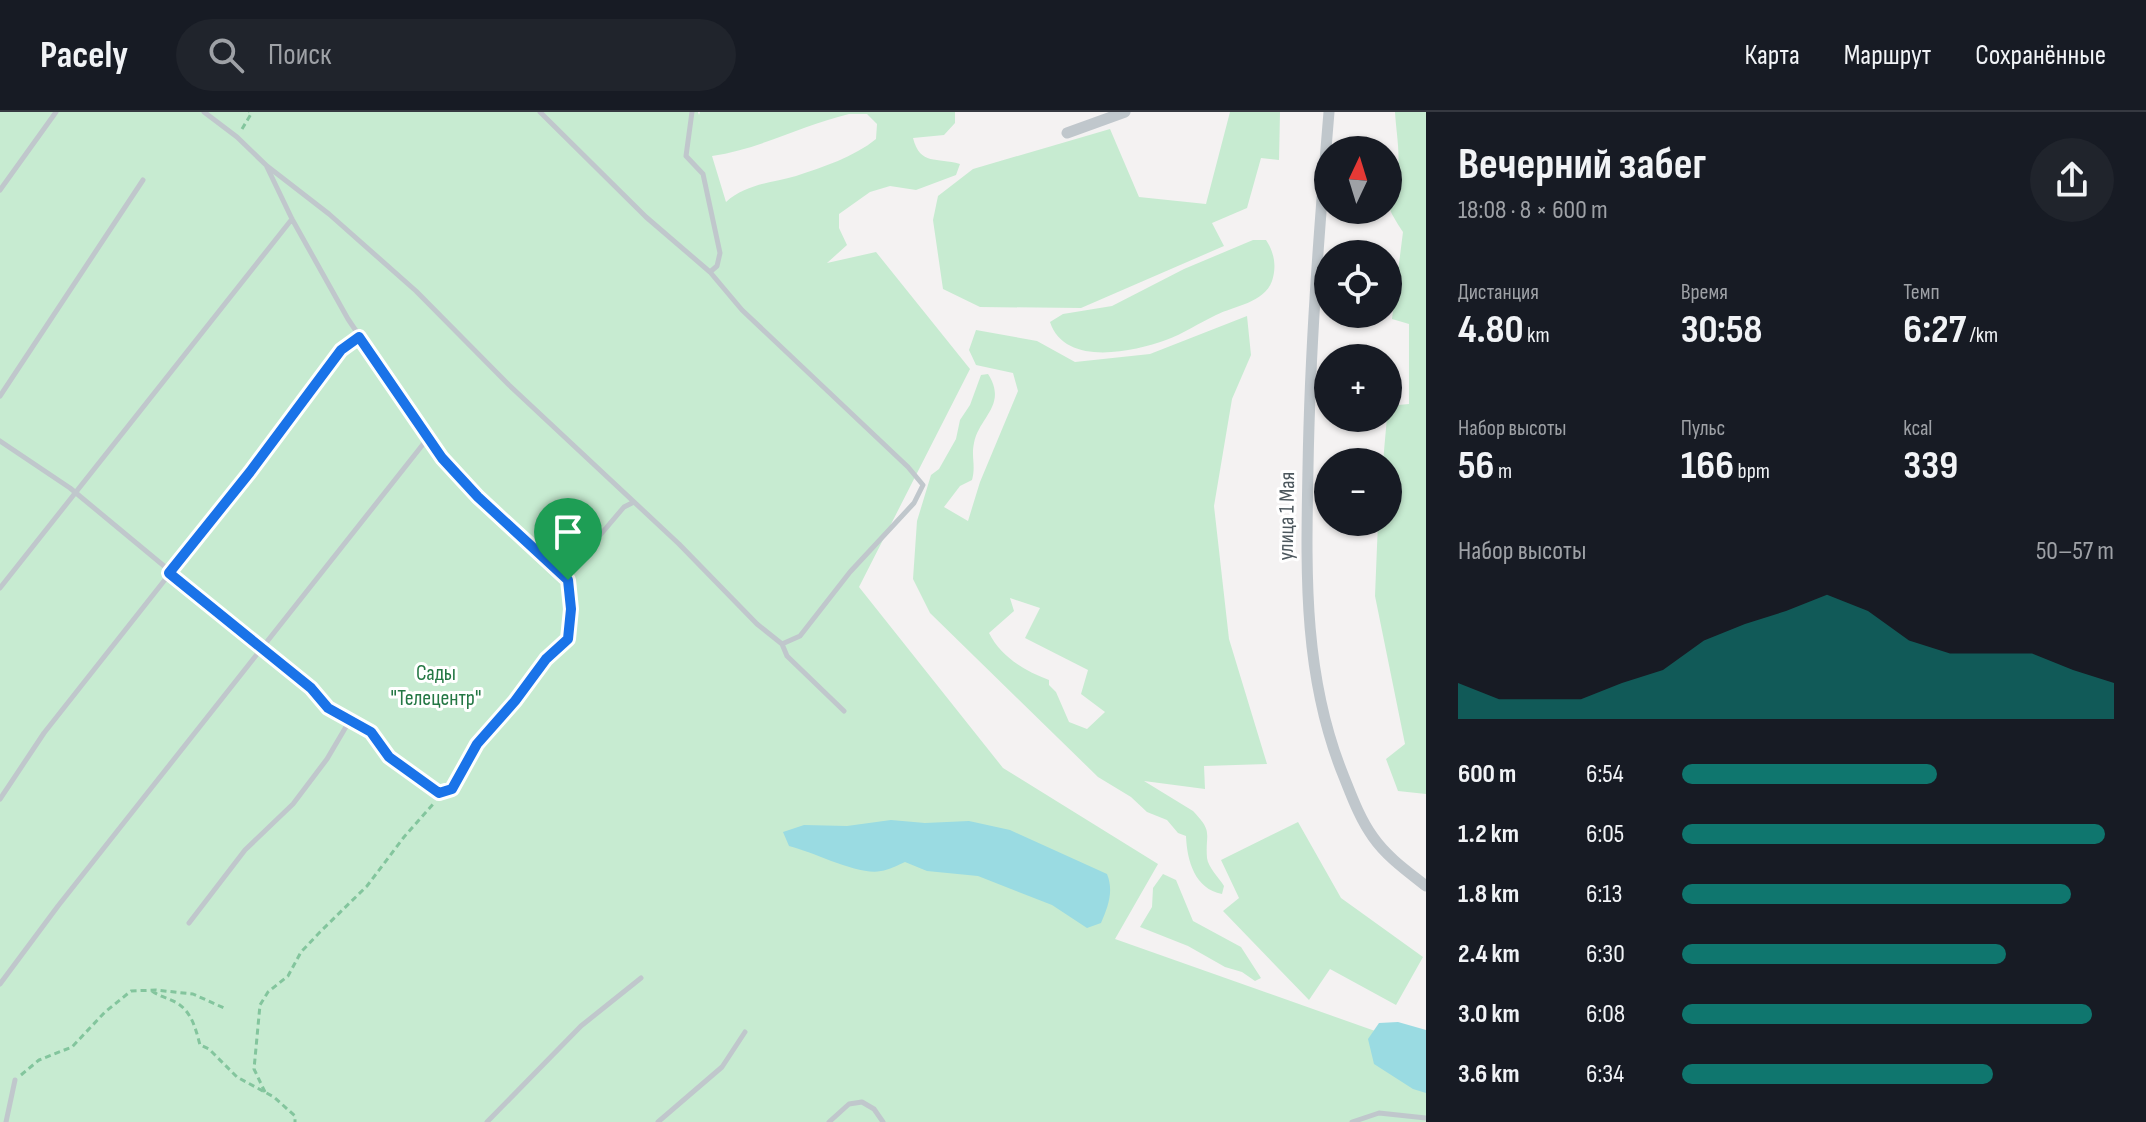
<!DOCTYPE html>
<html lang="ru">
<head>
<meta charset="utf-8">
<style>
	body { margin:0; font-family:"Sofia Sans Condensed",sans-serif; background:#20242c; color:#f1f3f6; height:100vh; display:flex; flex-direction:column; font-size:30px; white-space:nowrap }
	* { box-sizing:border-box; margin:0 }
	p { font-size:26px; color:#9ea1a6 }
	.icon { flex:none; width:44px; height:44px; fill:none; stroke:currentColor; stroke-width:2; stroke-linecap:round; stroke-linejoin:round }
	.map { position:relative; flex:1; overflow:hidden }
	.panel { display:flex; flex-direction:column; background:#171b24; width:720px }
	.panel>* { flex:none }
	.needle { width:52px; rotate:4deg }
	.controls { position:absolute; left:1314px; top:24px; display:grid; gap:16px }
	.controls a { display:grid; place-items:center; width:88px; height:88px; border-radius:50%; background:#171b24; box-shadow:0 2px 6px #0004; font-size:40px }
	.pin { position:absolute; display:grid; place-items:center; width:68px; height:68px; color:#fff; margin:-82px -34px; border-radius:50% 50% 50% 0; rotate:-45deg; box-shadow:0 0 8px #0007 }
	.pin .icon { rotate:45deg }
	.round { display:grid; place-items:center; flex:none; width:84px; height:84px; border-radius:42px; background:#20242c }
	.head { display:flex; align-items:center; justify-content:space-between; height:136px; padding:0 32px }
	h1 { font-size:44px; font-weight:700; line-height:60px }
	.metrics { display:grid; grid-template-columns:repeat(3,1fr); gap:12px; height:136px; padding:8px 32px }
	.metrics div { display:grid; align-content:center }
	.metrics b { font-size:40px; font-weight:700 }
	.metrics small { font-size:22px; font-weight:400 }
	.metrics p { font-size:22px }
	.chart { height:224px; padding:16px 32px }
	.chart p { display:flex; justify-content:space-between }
	.chart svg { width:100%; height:144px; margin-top:8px; fill:#0f766e; opacity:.7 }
	ul { padding:0 32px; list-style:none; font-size:26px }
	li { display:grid; grid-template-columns:128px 96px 1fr; align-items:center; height:60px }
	li i { height:20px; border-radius:10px; background:#0f766e }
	header { display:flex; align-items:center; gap:48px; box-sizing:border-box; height:112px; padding:0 40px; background:#171b24; border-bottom:2px solid #363941 }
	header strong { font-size:38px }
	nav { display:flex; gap:44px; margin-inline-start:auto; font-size:28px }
	.search { width:560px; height:72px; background:#20242c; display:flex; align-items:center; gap:20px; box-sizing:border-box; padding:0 28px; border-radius:44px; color:#9ea1a6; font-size:30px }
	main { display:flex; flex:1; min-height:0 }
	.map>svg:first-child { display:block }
</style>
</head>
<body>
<header>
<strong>Pacely</strong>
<div class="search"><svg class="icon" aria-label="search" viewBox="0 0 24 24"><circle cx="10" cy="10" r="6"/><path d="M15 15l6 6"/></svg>Поиск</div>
<nav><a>Карта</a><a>Маршрут</a><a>Сохранённые</a></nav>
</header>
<main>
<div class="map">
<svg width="1426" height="1010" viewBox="0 0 1426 1010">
	<rect width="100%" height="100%" fill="#f4f2f2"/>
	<!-- green -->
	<path fill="#c7ebd1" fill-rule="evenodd" d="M0,0H698L699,3L700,0H955V11L944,23L913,26C920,54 937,45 960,52L956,63L916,78L890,74L870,80L839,102V116L847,133L827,151L876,140L970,257L859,475L1003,656L1158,752L1115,827L1426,937V1010H0ZM849,2H867L877,12L876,27C854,45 823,55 796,64C771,71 746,72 726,90L712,44C760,37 803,13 849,2Z
		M1230,0H1280L1279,48L1261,46L1247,96L1212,111L1224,134L1081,196L980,195L943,177L933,108L938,84L973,57L1110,17L1139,85L1206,92Z
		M1395,0H1426V682L1398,679L1386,647L1405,632L1375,484L1378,410H1388V350H1383L1388,294L1409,292V212L1392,207L1403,120C1378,82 1392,95 1398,57C1400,39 1396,18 1395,0Z
		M1253,128H1266C1274,140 1277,154 1272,169C1264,191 1234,194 1216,203C1199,211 1183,222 1166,228C1132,240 1065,255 1050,210L1063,202L1112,194L1184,157Z
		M1247,204L1251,243L1232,287L1214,394L1229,527L1267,652L1204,654L1205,677L1144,669L1193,699C1214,721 1205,720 1207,746C1208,755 1219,766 1224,774L1222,782C1195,777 1187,749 1186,724L1178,721L1167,708L1147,700L1131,685L1098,665L930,501L913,467L917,409L931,363L939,357L956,327L960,308L970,293L981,263L988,262C1008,293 979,305 974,331C971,345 976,353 972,368L960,374L944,395L968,409L980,370L1018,279L1013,261L976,253L969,238L976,218L1037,229L1075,250L1150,242ZM1010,486L1040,496L1025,526L1088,558L1081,582L1105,600L1087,617L1069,610L1056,580L1049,573V568C1025,559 1001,545 989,521L1014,499Z
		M1298,710L1341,786L1423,845L1396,893L1330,857L1309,888L1223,799L1239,786L1221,748Z
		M1163,762L1176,768L1193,809L1241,835L1261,866L1255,869L1242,860L1225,855L1188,834L1140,815L1152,795L1153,776Z"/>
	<!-- water -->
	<path fill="#9adbe2" d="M891,708L925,711L969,709L1010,718L1107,762C1114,779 1108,795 1101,811L1087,816L1052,793L978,764L927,759L905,750C898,753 889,758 881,759C859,764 814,740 789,734L783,720L804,713L847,714Z
		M1398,910L1426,918V981L1413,977L1374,952L1368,927L1379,911Z"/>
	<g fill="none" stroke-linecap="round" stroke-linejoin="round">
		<!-- path -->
		<path stroke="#83c59d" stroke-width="3" stroke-dasharray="6 4" stroke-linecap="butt" d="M242,17L251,2L249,0
			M152,879C160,885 169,886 177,891C192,900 196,918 200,933L209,937L237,965L274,985L295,1004V1010
			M21,963L39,948L72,935L105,900L131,879L156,878L193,882L224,896
			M265,980L254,957L260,893L268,880L288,864L301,840L320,820L367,774L404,725L435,690"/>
		<!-- service -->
		<path stroke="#c0c7cc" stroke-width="5" d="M204,0L237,25L267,54L329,102L416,179L509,273L679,432L757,512L782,532L800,524L850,460L914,391L923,373L908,355L742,198L710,160L646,105L540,0
			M692,0L686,44L703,62L720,141L717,154L710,160
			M267,55L292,107L348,207L442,346L478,385L567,467
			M0,78L56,0
			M0,284L143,68
			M0,329L70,376L311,576L328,596L371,620L389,645L439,681L452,677L477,632L515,589L546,547L568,527L571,497L567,462L624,395L634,390
			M0,476L292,107
			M782,532L787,544L844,599
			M0,687L44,621L250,360L341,238L359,225
			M189,811L245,738L293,692L327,647L350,608
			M0,872L58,794L428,326
			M6,1010L15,968
			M487,1010L581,914L641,866
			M658,1010L722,955L745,920
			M829,1010L849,992L862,990L874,997L883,1010
			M1352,1010L1379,1001L1426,1006"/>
		<!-- minor -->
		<path stroke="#c0c7cc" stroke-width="11" d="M1329,0C1319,120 1310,236 1308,356C1306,462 1303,565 1344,665C1352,685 1360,707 1373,725C1387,745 1407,759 1426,774
			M1067,21L1125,0"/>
	</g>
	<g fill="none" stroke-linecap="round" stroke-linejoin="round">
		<!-- route casing -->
		<g stroke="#fff" stroke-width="16">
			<path id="route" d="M359,225L442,346L478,385L568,468L571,497L568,527L546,547L515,589L477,632L452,677L439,681L389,645L371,620L328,596L311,576L169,461L250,360L341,238Z"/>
		</g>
		<!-- route -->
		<use href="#route" stroke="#1a73e8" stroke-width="10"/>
	</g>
	<g text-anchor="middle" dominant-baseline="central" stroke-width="6" stroke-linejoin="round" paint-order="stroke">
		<!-- street labels -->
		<g font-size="22" fill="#4c575d" stroke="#fff">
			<text transform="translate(1287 404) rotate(-89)">улица 1 Мая</text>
		</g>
		<!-- park labels -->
		<g font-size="22" fill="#247744" stroke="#fff">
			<text x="436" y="561">Сады<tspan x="436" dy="25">"Телецентр"</tspan></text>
		</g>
	</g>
</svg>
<div class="controls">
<a><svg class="needle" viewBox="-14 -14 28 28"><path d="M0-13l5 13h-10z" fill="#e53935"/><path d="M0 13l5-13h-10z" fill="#9ea1a6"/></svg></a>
<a><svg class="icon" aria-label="locate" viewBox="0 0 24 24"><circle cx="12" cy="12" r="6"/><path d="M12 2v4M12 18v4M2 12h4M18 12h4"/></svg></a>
<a>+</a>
<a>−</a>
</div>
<div class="pin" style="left:568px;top:468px;background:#1e9e55"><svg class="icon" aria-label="arrive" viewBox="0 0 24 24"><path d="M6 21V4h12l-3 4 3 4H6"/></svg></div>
</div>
<section class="panel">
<div class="head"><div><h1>Вечерний забег</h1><p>18:08 · 8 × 600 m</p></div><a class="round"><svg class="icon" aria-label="share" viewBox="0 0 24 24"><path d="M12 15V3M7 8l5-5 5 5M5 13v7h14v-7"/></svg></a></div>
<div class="metrics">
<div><p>Дистанция</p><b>4.80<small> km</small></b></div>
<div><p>Время</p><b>30:58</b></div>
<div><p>Темп</p><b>6:27<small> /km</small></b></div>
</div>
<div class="metrics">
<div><p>Набор высоты</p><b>56<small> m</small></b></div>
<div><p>Пульс</p><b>166<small> bpm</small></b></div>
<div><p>kcal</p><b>339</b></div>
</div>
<div class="chart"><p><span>Набор высоты</span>50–57 m</p>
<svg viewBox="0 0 160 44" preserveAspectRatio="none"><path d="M0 44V33L10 38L20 38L30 38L40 33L50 29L60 20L70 15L80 11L90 6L100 11L110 20L120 24L130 24L140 24L150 29L160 33V44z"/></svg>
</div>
<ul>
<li><b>600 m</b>6:54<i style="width:59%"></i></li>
<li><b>1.2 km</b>6:05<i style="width:98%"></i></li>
<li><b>1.8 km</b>6:13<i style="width:90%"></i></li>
<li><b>2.4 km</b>6:30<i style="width:75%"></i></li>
<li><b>3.0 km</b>6:08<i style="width:95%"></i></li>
<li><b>3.6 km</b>6:34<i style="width:72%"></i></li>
</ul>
</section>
</main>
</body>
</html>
